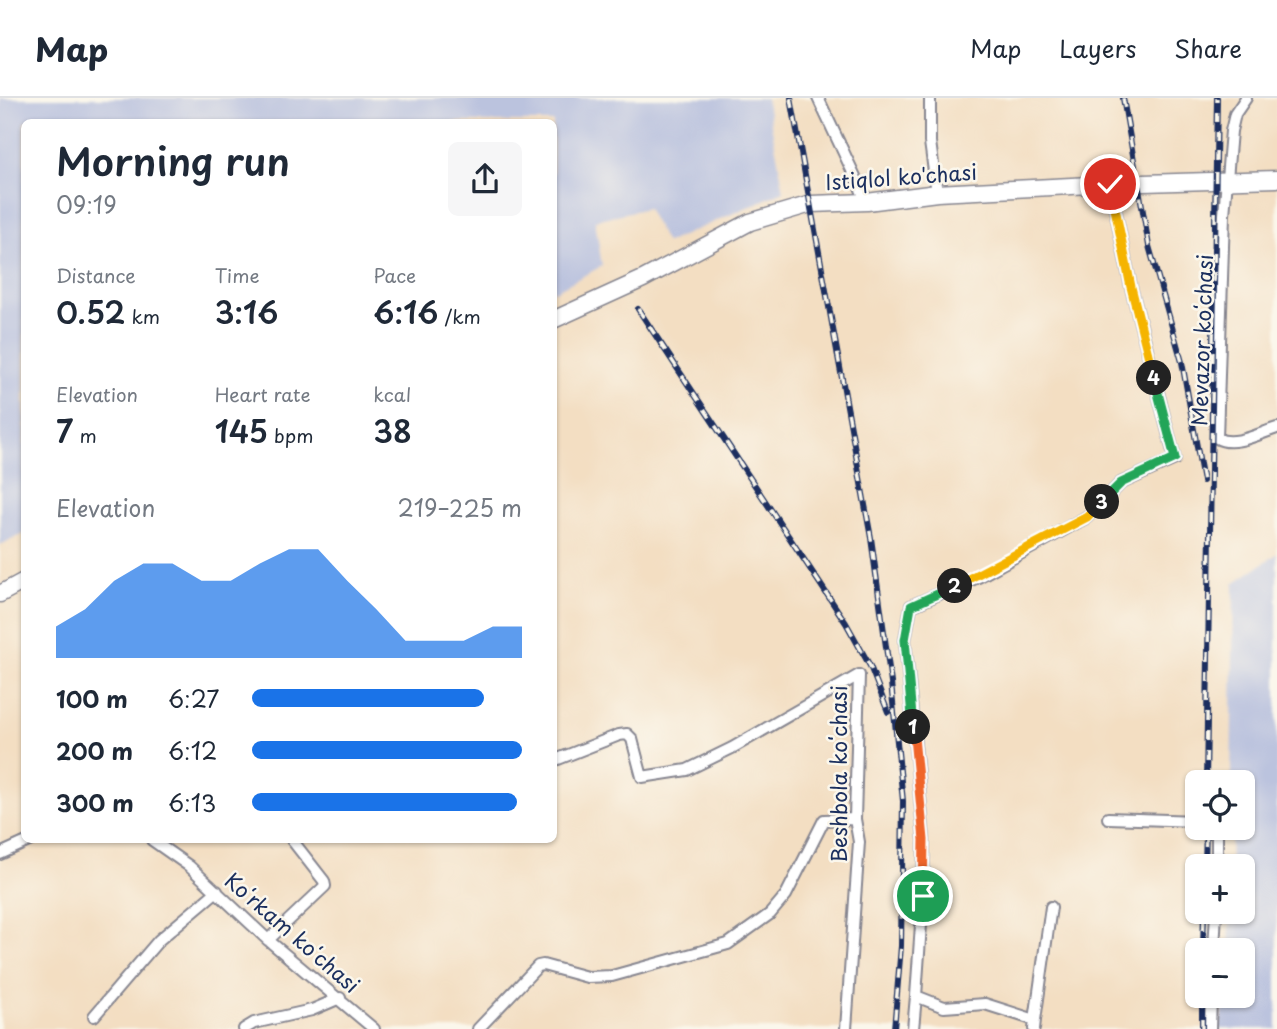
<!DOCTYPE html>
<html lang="en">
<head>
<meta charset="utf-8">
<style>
	body { margin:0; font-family:"Playpen Sans",sans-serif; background:#f6f6f7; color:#1f2937; height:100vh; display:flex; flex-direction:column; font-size:26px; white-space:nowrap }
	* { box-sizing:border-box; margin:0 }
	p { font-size:23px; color:#747a83 }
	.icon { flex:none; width:38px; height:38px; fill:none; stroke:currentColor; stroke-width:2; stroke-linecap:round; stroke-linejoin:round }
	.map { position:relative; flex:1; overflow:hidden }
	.panel { position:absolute; left:21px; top:21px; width:536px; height:724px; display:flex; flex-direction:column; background:#fff; border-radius:10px; box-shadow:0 2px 5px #0004 }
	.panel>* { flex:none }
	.buttons { position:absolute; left:1185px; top:672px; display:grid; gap:14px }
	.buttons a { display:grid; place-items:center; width:70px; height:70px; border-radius:10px; background:#fff; box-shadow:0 2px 5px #0004; font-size:35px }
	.pin { position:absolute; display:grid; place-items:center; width:60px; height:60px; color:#fff; margin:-30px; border:4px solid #fff; border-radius:50%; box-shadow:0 2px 7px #0007 }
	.km { position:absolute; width:35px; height:35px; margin:-18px; border-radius:50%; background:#222; color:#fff; font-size:19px; line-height:35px; text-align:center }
	.round { display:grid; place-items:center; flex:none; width:74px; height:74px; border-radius:10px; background:#f6f6f7 }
	.headline { display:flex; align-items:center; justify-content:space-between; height:119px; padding:0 35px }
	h1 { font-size:38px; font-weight:600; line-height:52px }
	.figures { display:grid; grid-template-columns:repeat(3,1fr); gap:10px; height:119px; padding:7px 35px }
	.figures div { display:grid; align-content:center }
	.figures b { font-size:30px; font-weight:600 }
	.figures small { font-size:19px; font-weight:400 }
	.figures p { font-size:19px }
	.chart { height:196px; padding:14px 35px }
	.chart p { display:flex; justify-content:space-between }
	.chart svg { width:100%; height:126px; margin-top:7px; fill:#1a73e8; opacity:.7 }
	ul { padding:0 35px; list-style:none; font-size:23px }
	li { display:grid; grid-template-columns:112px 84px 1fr; align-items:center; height:52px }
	li i { height:18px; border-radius:9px; background:#1a73e8 }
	header { display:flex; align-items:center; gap:42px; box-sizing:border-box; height:98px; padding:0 35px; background:#fff; border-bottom:2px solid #e0e1e3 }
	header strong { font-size:33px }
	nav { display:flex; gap:38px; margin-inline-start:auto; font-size:24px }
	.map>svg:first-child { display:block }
</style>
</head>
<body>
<header>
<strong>Map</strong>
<nav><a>Map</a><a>Layers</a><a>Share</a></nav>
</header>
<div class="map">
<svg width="1277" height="931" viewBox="0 0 1277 931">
	<rect width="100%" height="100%" fill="#fbf7ec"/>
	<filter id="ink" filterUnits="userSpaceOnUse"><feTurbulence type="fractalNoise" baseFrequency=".0143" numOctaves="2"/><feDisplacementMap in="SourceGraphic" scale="14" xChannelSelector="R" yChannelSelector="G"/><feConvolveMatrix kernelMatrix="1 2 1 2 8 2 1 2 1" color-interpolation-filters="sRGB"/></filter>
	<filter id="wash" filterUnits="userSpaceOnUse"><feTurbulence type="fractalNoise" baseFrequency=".00686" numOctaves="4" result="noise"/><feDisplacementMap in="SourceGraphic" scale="28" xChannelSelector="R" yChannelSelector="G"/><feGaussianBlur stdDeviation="1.57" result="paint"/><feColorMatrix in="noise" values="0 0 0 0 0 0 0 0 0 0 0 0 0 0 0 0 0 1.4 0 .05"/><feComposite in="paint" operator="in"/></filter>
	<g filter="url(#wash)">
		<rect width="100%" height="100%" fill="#f3dec2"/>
		<!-- industrial -->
		<path fill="#bbc3de" d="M0,0H766L784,93L666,145L647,110L595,122L602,168L553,194V24H24V436L0,447Z
			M1277,456V931H1219L1226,898H1242V852H1229L1230,814H1242V768H1230L1231,730H1242V684H1231L1234,485Z"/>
	</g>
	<g filter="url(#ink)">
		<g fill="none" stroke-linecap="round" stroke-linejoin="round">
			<!-- street casing -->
			<g stroke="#878690" stroke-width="14">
				<path id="street" d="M818,0L867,104
					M930,0V44L937,95
					M1246,0L1235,16L1231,33L1224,117L1217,340C1233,350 1260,335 1277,330
					M553,663L619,637L627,636L632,641L642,679L687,672L732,650L859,577L855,721L859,744L846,931
					M1108,720L1197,723
					M152,742L189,768L268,842L374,931
					M0,756L31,742
					M1217,768V730
					M268,842L325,788L324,783L292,742
					M1214,852L1216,814
					M94,918L159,842L217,793
					M1035,922L1051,809
					M244,931L254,925L312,912L340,900
					M478,931L538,868L543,867L587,879L612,878L728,846L770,816L786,797L824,722L855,721
					M913,931L916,898
					M1034,931L1035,922L985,906L944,909L916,898L923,798L924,742L905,542L911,508L978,479L1087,419L1121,385L1175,361L1131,189L1110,86
					M1210,931L1211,898"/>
			</g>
			<!-- secondary casing -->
			<g stroke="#878690" stroke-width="19">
				<path id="secondary" d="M553,222L643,181L750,124L811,106L867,104L937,95L1110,86L1277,81
					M0,496L24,483"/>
			</g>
			<!-- street -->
			<use href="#street" stroke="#fff" stroke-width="10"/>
			<!-- secondary -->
			<use href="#secondary" stroke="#fff" stroke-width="16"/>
			<!-- rail casing -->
			<g stroke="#1b2f5e" stroke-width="6">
				<path id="rail" d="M791,0L871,440L891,585L903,703L901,848L894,931
					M1123,0L1149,148L1182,264L1203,383
					M638,211L846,525L870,568L888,614
					M1206,684L1217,0
					M1205,768L1206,730
					M1203,852L1204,814
					M1202,931V898"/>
			</g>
			<!-- rail -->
			<use href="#rail" stroke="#fbf7ec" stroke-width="3.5" stroke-dasharray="10" stroke-linecap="butt"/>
		</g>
	</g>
	<g fill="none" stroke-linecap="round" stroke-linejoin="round" filter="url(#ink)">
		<!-- split-1 casing -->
		<g stroke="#fff" stroke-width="14">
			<path id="split-1" d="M913,629L924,742L923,798"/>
		</g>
		<!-- split-2 casing -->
		<g stroke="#fff" stroke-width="14">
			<path id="split-2" d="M913,629L905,542L911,508L955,488"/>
		</g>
		<!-- split-3 casing -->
		<g stroke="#fff" stroke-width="14">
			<path id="split-3" d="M955,488L1087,419L1102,404"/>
		</g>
		<!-- split-4 casing -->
		<g stroke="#fff" stroke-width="14">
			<path id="split-4" d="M1102,404L1121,385L1175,360L1154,280"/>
		</g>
		<!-- split-5 casing -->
		<g stroke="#fff" stroke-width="14">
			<path id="split-5" d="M1110,86L1131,189L1154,280"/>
		</g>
		<!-- split-1 -->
		<use href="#split-1" stroke="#f0652b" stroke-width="9"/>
		<!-- split-2 -->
		<use href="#split-2" stroke="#22a559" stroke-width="9"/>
		<!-- split-3 -->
		<use href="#split-3" stroke="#f5b400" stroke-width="9"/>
		<!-- split-4 -->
		<use href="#split-4" stroke="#22a559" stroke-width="9"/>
		<!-- split-5 -->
		<use href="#split-5" stroke="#f5b400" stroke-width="9"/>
	</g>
	<g text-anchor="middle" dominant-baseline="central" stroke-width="5" stroke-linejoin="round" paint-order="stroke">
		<!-- street labels -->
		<g font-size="21" fill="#1b2f5e" stroke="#fbf7ec">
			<text transform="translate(901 78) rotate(-4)">Istiqlol ko'chasi</text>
			<text transform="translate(1201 242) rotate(-88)">Mevazor koʻchasi</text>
			<text transform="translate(838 676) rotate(-90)">Beshbola koʻchasi</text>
			<text transform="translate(293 834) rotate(41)">Koʻrkam koʻchasi</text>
		</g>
	</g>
</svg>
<div class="buttons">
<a><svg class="icon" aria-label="locate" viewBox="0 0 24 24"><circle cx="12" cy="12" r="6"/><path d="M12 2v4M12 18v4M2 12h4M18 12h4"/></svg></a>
<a>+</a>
<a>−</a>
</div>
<div class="pin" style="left:923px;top:798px;background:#1e9e55"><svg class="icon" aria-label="arrive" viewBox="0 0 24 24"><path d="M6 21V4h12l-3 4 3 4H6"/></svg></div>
<div class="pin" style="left:1110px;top:86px;background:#d93025"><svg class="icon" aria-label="check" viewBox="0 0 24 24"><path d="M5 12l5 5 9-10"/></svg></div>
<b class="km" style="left:913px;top:629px">1</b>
<b class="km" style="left:955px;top:488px">2</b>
<b class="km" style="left:1102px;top:404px">3</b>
<b class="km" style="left:1154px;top:280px">4</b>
<section class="panel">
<div class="headline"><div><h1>Morning run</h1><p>09:19</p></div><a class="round"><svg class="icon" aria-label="share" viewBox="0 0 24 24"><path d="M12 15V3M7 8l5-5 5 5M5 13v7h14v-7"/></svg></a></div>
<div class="figures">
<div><p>Distance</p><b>0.52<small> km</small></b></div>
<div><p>Time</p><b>3:16</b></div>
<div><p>Pace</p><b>6:16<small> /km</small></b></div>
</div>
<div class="figures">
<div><p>Elevation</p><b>7<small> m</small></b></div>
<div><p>Heart rate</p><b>145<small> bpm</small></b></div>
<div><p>kcal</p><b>38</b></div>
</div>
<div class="chart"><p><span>Elevation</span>219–225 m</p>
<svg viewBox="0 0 160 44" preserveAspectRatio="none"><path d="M0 44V33L10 27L20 17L30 11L40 11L50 17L60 17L70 11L80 6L90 6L100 17L110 27L120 38L130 38L140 38L150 33L160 33V44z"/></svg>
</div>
<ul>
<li><b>100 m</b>6:27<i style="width:86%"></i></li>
<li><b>200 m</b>6:12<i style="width:100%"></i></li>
<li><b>300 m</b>6:13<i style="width:98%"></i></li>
</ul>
</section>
</div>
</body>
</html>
